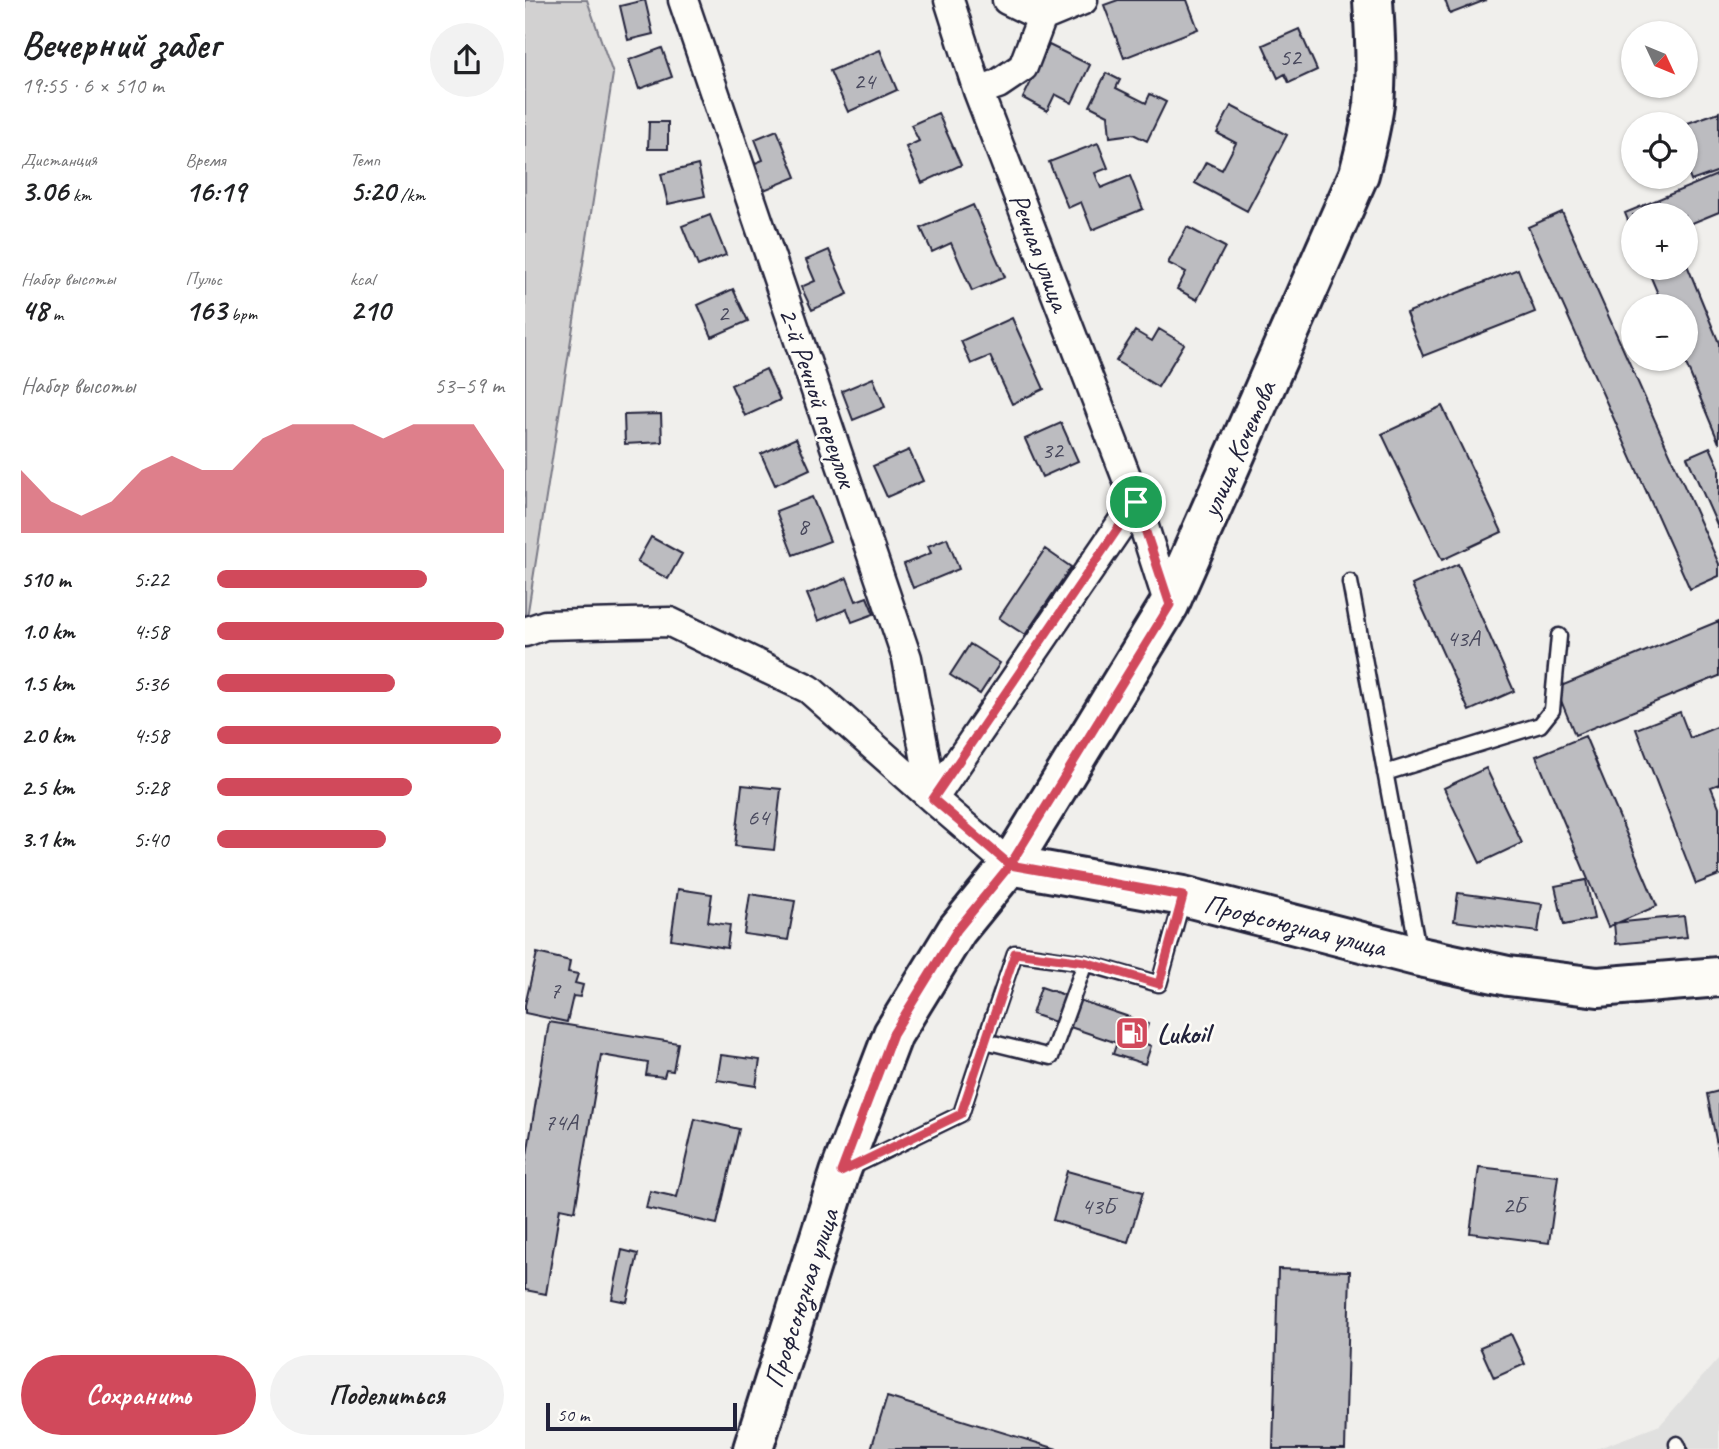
<!DOCTYPE html>
<html lang="ru">
<head>
<meta charset="utf-8">
<style>
	body { margin:0; font-family:Caveat,sans-serif; background:#f2f2f2; color:#202124; height:100vh; display:flex; flex-direction:column; font-size:26px; white-space:nowrap }
	* { box-sizing:border-box; margin:0 }
	p { font-size:23px; color:#757577 }
	.icon { flex:none; width:38px; height:38px; fill:none; stroke:currentColor; stroke-width:2; stroke-linecap:round; stroke-linejoin:round }
	.map { position:relative; flex:1; overflow:hidden }
	.details { display:flex; flex-direction:column; background:#fff; width:525px }
	.details>* { flex:none }
	.needle { width:46px; rotate:134deg }
	.controls { position:absolute; left:1096px; top:21px; display:grid; gap:14px }
	.controls a { display:grid; place-items:center; width:77px; height:77px; border-radius:50%; background:#fff; box-shadow:0 2px 5px #0004; font-size:35px }
	.scale { position:absolute; left:21px; bottom:18px; width:191px; box-sizing:border-box; padding-left:7px; border:4px solid #22223b; border-top:0; font-size:19px; line-height:24px; white-space:nowrap; color:#22223b; -webkit-text-stroke:5px #fdfcf7; paint-order:stroke }
	.pin { position:absolute; display:grid; place-items:center; width:60px; height:60px; color:#fff; margin:-30px; border:4px solid #fff; border-radius:50%; box-shadow:0 2px 7px #0007 }
	.round { display:grid; place-items:center; flex:none; width:74px; height:74px; border-radius:37px; background:#f2f2f2 }
	.headline { display:flex; align-items:center; justify-content:space-between; height:119px; padding:0 21px }
	h1 { font-size:38px; font-weight:800; line-height:52px }
	.metrics { display:grid; grid-template-columns:repeat(3,1fr); gap:10px; height:119px; padding:7px 21px }
	.metrics div { display:grid; align-content:center }
	.metrics b { font-size:30px; font-weight:800 }
	.metrics small { font-size:19px; font-weight:400 }
	.metrics p { font-size:19px }
	.chart { height:196px; padding:14px 21px }
	.chart p { display:flex; justify-content:space-between }
	.chart svg { width:100%; height:126px; margin-top:7px; fill:#d1495b; opacity:.7 }
	.button { display:flex; gap:14px; margin-top:auto; padding:14px 21px }
	.button a { flex:1; height:80px; border-radius:42px; background:#d1495b; color:#fff; font-size:28px; font-weight:800; line-height:80px; text-align:center }
	.button a+a { background:#f2f2f2; color:#202124 }
	ul { padding:0 21px; list-style:none; font-size:23px }
	li { display:grid; grid-template-columns:112px 84px 1fr; align-items:center; height:52px }
	li i { height:18px; border-radius:9px; background:#d1495b }
	main { display:flex; flex:1; min-height:0 }
	.map>svg:first-child { display:block }
</style>
</head>
<body>
<main>
<section class="details">
<div class="headline"><div><h1>Вечерний забег</h1><p>19:55 · 6 × 510 m</p></div><a class="round"><svg class="icon" aria-label="share" viewBox="0 0 24 24"><path d="M12 15V3M7 8l5-5 5 5M5 13v7h14v-7"/></svg></a></div>
<div class="metrics">
<div><p>Дистанция</p><b>3.06<small> km</small></b></div>
<div><p>Время</p><b>16:19</b></div>
<div><p>Темп</p><b>5:20<small> /km</small></b></div>
</div>
<div class="metrics">
<div><p>Набор высоты</p><b>48<small> m</small></b></div>
<div><p>Пульс</p><b>163<small> bpm</small></b></div>
<div><p>kcal</p><b>210</b></div>
</div>
<div class="chart"><p><span>Набор высоты</span>53–59 m</p>
<svg viewBox="0 0 160 44" preserveAspectRatio="none"><path d="M0 44V22L10 33L20 38L30 33L40 22L50 17L60 22L70 22L80 11L90 6L100 6L110 6L120 11L130 6L140 6L150 6L160 22V44z"/></svg>
</div>
<ul>
<li><b>510 m</b>5:22<i style="width:73%"></i></li>
<li><b>1.0 km</b>4:58<i style="width:100%"></i></li>
<li><b>1.5 km</b>5:36<i style="width:62%"></i></li>
<li><b>2.0 km</b>4:58<i style="width:99%"></i></li>
<li><b>2.5 km</b>5:28<i style="width:68%"></i></li>
<li><b>3.1 km</b>5:40<i style="width:59%"></i></li>
</ul>
<div class="button"><a>Сохранить</a><a>Поделиться</a></div>
</section>
<div class="map">
<svg width="1194" height="1449" viewBox="0 0 1194 1449">
	<rect width="100%" height="100%" fill="#f0efec"/>
	<filter id="ink" filterUnits="userSpaceOnUse"><feTurbulence type="fractalNoise" baseFrequency=".0143" numOctaves="2"/><feDisplacementMap in="SourceGraphic" scale="14" xChannelSelector="R" yChannelSelector="G"/><feConvolveMatrix kernelMatrix="1 2 1 2 8 2 1 2 1" color-interpolation-filters="sRGB"/></filter>
	<g filter="url(#ink)">
		<!-- built -->
		<path fill="#e0e0df" d="M1194,1358V1449H1071L1135,1425Z"/>
		<!-- green -->
		<path fill="#d2d1d1" stroke="#7a7a86" stroke-width="2" d="M0,0H62L88,74L0,630Z"/>
		<!-- building -->
		<path fill="#bcbcc0" stroke="#22223b" stroke-width="2" d="M120,0L128,34L103,40L95,6Z
			M593,0H662L673,29L599,58L579,5Z
			M920,0H961L925,14Z
			M774,29L792,70L764,83L760,74L753,78L738,45Z
			M524,45L565,65L547,103L530,94L522,111L498,98Z
			M137,48L147,77L114,89L104,60Z
			M355,50L372,90L323,112L305,71Z
			M581,73L595,80L591,88L621,103L625,94L641,102L622,141L608,134L585,137L583,115L565,106Z
			M706,106L762,135L722,211L670,183L681,162L697,170L711,143L692,133Z
			M1194,112V171L1166,181L1160,165V124Z
			M413,113L436,165L397,183L381,147L394,141L386,125Z
			M124,122H143V149H123Z
			M252,130L271,177L239,190L228,164L238,160L230,139Z
			M573,143L583,168L570,173L576,188L605,176L618,209L567,230L556,202L543,208L524,162Z
			M173,165L180,196L143,204L136,174Z
			M1194,174V212L1160,226V215H1108V233L1100,213Z
			M448,205L480,277L447,291L426,243L407,252L396,228Z
			M1037,212L1194,564V576L1165,589L1003,227Z
			M185,215L201,255L173,266L157,226Z
			M662,227L700,247L672,300L652,289L661,272L643,263Z
			M304,250L323,294L287,310L276,287L290,281L281,260Z
			M1160,260L1194,343V443L1159,359L1160,306H1138L1122,268H1160Z
			M993,269L1010,312L898,356L881,313Z
			M208,289L223,321L187,337L173,305Z
			M487,318L519,389L487,404L465,356L446,364L436,341Z
			M634,329L659,344L633,387L591,361L610,331L627,341Z
			M241,369L255,400L220,416L206,385Z
			M348,378L360,407L328,420L317,391Z
			M917,406L977,532L917,560L857,434Z
			M136,414L137,442L100,444L99,415Z
			M536,423L553,461L517,477L500,439Z
			M271,438L285,469L250,485L236,454Z
			M1185,447L1194,467V529L1162,457Z
			M384,450L398,481L362,497L348,466Z
			M287,497L305,541L268,555L251,511Z
			M126,537L157,554L143,579L112,562Z
			M422,538L434,569L388,588L379,564L406,553L403,546Z
			M520,549L546,567L500,635L474,618Z
			M933,564L989,691L944,711L887,585Z
			M322,578L331,601L342,597L349,614L327,622L322,609L293,621L282,594Z
			M1194,621V676L1050,735L1031,688Z
			M445,644L475,663L455,694L425,675Z
			M1155,712L1165,738L1194,726V784L1186,787L1194,807V875L1171,884L1111,729Z
			M1060,736L1132,906L1083,927L1011,756Z
			M961,768L997,843L955,863L919,788Z
			M217,785L256,789L249,850L210,846Z
			M1061,880L1069,919L1039,925L1030,886Z
			M153,889L187,894L183,922L205,925L202,948L146,939Z
			M933,893L1017,904L1013,932L929,921Z
			M225,894L270,901L263,940L219,934Z
			M1159,916L1162,937L1091,944L1089,923Z
			M12,953L45,961L43,972L53,974L50,983L58,985L55,997L48,996L42,1022L0,1013V1005Z
			M516,987L601,1016L592,1043L507,1014Z
			M601,1016L623,1024L617,1042L626,1046L620,1064L588,1054Z
			M24,1022L153,1043L148,1071L141,1070L139,1077L121,1075L123,1063L76,1055L50,1211L35,1208L21,1294L0,1290V1167Z
			M196,1055L235,1060L231,1086L192,1080Z
			M1194,1091V1155L1182,1094Z
			M170,1119L214,1129L192,1224L121,1208L125,1191L152,1197Z
			M954,1167L1033,1176L1024,1243L945,1233Z
			M542,1171L618,1192L603,1242L528,1220Z
			M97,1250L113,1254L102,1302L87,1299Z
			M753,1269L825,1271L820,1449H748Z
			M986,1334L1000,1364L969,1378L955,1347Z
			M362,1397L532,1449H346Z"/>
		<g fill="none" stroke-linecap="round" stroke-linejoin="round">
			<!-- lane casing -->
			<g stroke="#22223b" stroke-width="19">
				<path id="lane" d="M825,582L894,955
					M860,773L1015,725L1027,710L1034,636
					M460,1041L490,953L560,963
					M323,1169L436,1114L460,1041L526,1057L560,963L634,984L658,898
					M1152,1444L1154,1449"/>
			</g>
			<!-- street casing -->
			<g stroke="#22223b" stroke-width="33">
				<path id="street" d="M158,0L382,658L408,799
					M482,0L517,17
					M453,91L473,84L498,67L517,17L558,0
					M611,502L644,605
					M0,632L20,625L145,622L284,689L408,799L485,865
					M408,799L611,502L453,91L424,0"/>
			</g>
			<!-- secondary casing -->
			<g stroke="#22223b" stroke-width="44">
				<path id="secondary" d="M485,865L658,896L895,957L983,976L1073,987L1194,977"/>
			</g>
			<!-- primary casing -->
			<g stroke="#22223b" stroke-width="44">
				<path id="primary" d="M228,1449L315,1173L368,1034L432,930L485,865L644,605L834,174C840,151 846,128 849,104C852,70 850,35 848,0"/>
			</g>
			<!-- lane -->
			<use href="#lane" stroke="#fdfcf7" stroke-width="14"/>
			<!-- street -->
			<use href="#street" stroke="#fdfcf7" stroke-width="28"/>
			<!-- secondary -->
			<use href="#secondary" stroke="#fdfcf7" stroke-width="38"/>
			<!-- primary -->
			<use href="#primary" stroke="#fdfcf7" stroke-width="38"/>
		</g>
	</g>
	<g fill="none" stroke-linecap="round" stroke-linejoin="round" filter="url(#ink)">
		<!-- route casing -->
		<g stroke="#fff" stroke-width="14">
			<path id="route" d="M611,502L645,605L485,865L432,930L368,1034L316,1172L436,1114L490,953L560,962L634,984L658,896L485,865L408,799L611,502"/>
		</g>
		<!-- route -->
		<use href="#route" stroke="#d1495b" stroke-width="9"/>
	</g>
	<!-- icons -->
	<defs>
		<g id="fuel-square" transform="scale(1.75)"><rect x="-9" y="-9" width="18" height="18" rx="4" fill="#d1495b" stroke="#fdfcf7"/><path d="M-5.5-6h7V0h2V4h1.3V-2.5L3-4.5l.8-.8L6-3V5H2.5V1h-1V6h-7ZM-4.2-4.7v3.2H.2V-4.7Z" fill="#fff"/></g>
	</defs>
	<g fill-rule="evenodd">
		<use href="#fuel-square" x="607" y="1033"/>
	</g>
	<g text-anchor="middle" dominant-baseline="central" stroke-width="5" stroke-linejoin="round" paint-order="stroke">
		<!-- number labels -->
		<g font-size="24" fill="#48485c">
			<text x="765" y="57">52</text>
			<text x="339" y="81">24</text>
			<text x="198" y="313">2</text>
			<text x="527" y="450">32</text>
			<text x="278" y="526">8</text>
			<text x="938" y="638">43А</text>
			<text x="233" y="817">64</text>
			<text x="30" y="990">7</text>
			<text x="36" y="1122">74А</text>
			<text x="989" y="1205">2Б</text>
			<text x="573" y="1206">43Б</text>
		</g>
		<!-- street labels -->
		<g font-size="28" fill="#22223b" stroke="#fdfcf7">
			<text transform="translate(515 252) rotate(69)">Речная улица</text>
			<text transform="translate(293 397) rotate(71)">2-й Речной переулок</text>
			<text transform="translate(713 449) rotate(-66)">улица Кочетова</text>
			<text transform="translate(770 925) rotate(14)">Профсоюзная улица</text>
			<text transform="translate(276 1298) rotate(-72)">Профсоюзная улица</text>
		</g>
		<!-- poi labels -->
		<g font-size="28" font-weight="bold" fill="#22223b" stroke="#fdfcf7" text-anchor="start">
			<text x="632" y="1033">Lukoil</text>
		</g>
	</g>
</svg>
<div class="controls">
<a><svg class="needle" viewBox="-14 -14 28 28"><path d="M0-13l5 13h-10z" fill="#e53935"/><path d="M0 13l5-13h-10z" fill="#757577"/></svg></a>
<a><svg class="icon" aria-label="locate" viewBox="0 0 24 24"><circle cx="12" cy="12" r="6"/><path d="M12 2v4M12 18v4M2 12h4M18 12h4"/></svg></a>
<a>+</a>
<a>−</a>
</div>
<div class="scale">50 m</div>
<div class="pin" style="left:611px;top:502px;background:#1e9e55"><svg class="icon" aria-label="arrive" viewBox="0 0 24 24"><path d="M6 21V4h12l-3 4 3 4H6"/></svg></div>
</div>
</main>
</body>
</html>
